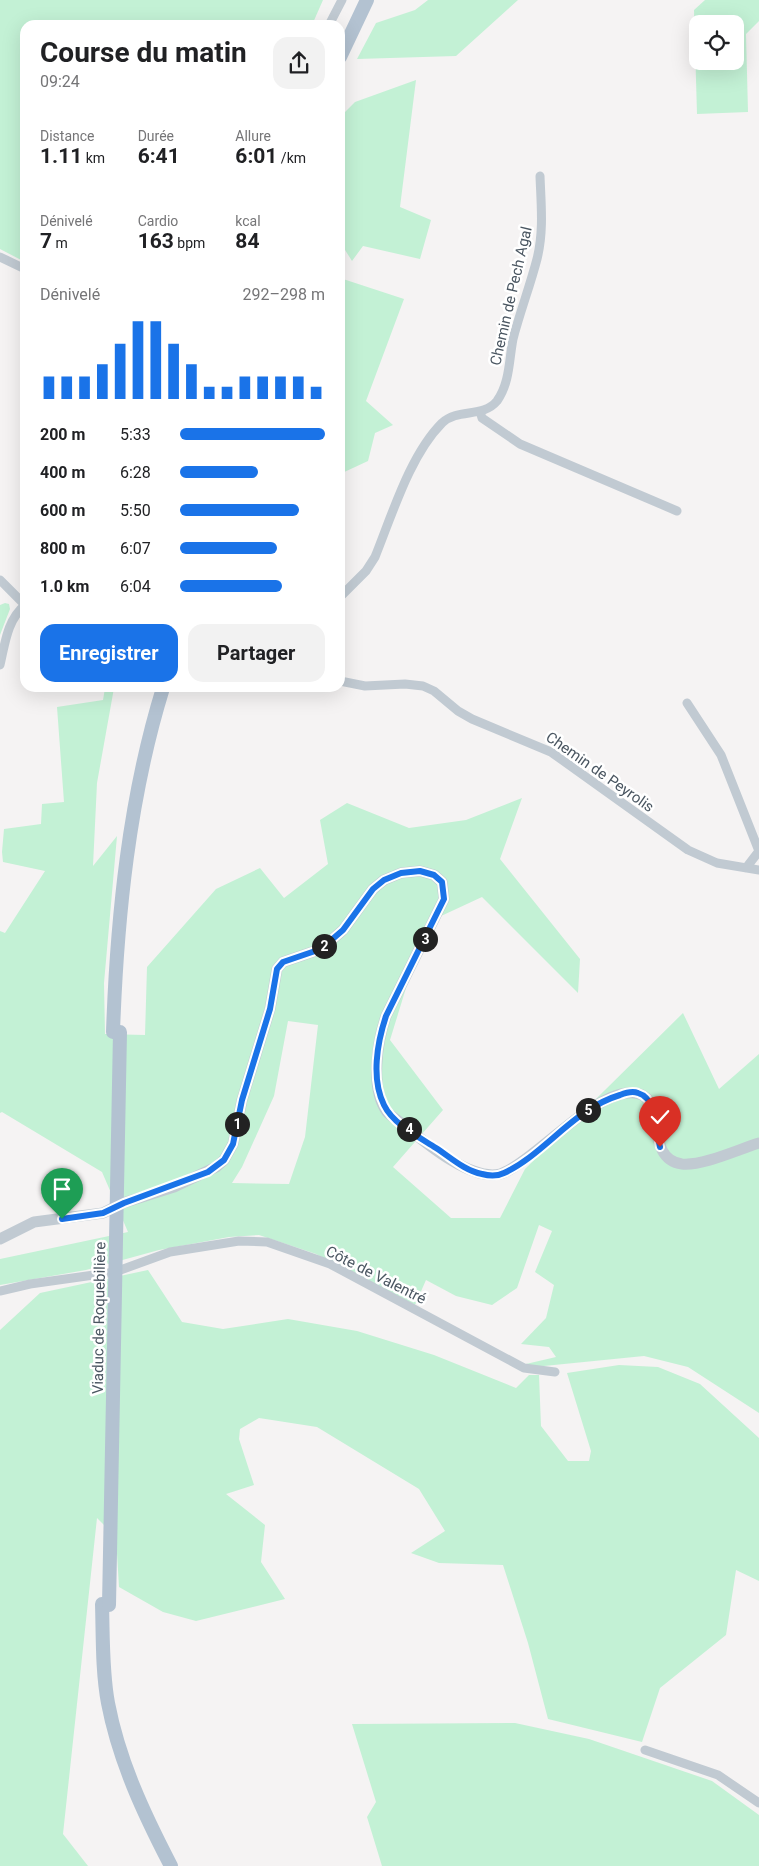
<!DOCTYPE html>
<html lang="fr">
<head>
<meta charset="utf-8">
<style>
	body { margin:0; font-family:Roboto,sans-serif; background:#f2f2f2; color:#202124; height:100vh; display:flex; flex-direction:column; font-size:19px; white-space:nowrap }
	* { box-sizing:border-box; margin:0 }
	p { font-size:16px; color:#757577 }
	.icon { flex:none; width:28px; height:28px; fill:none; stroke:currentColor; stroke-width:2; stroke-linecap:round; stroke-linejoin:round }
	.map { position:relative; flex:1; overflow:hidden }
	.sheet { position:absolute; left:20px; top:20px; width:325px; height:672px; display:flex; flex-direction:column; background:#fff; border-radius:15px; box-shadow:0 5px 20px #0002 }
	.sheet>* { flex:none }
	.tools { position:absolute; left:689px; top:15px; display:grid; gap:10px }
	.tools a { display:grid; place-items:center; width:55px; height:55px; border-radius:10px; background:#fff; box-shadow:0 5px 20px #0002; font-size:25px }
	.pin { position:absolute; display:grid; place-items:center; width:42px; height:42px; color:#fff; margin:-51px -21px; border-radius:50% 50% 50% 0; rotate:-45deg; box-shadow:0 0 5px #0007 }
	.pin .icon { rotate:45deg }
	.km { position:absolute; width:25px; height:25px; margin:-12px; border-radius:50%; background:#222; color:#fff; font-size:14px; line-height:25px; text-align:center }
	.round { display:grid; place-items:center; flex:none; width:52px; height:52px; border-radius:15px; background:#f2f2f2 }
	.head { display:flex; align-items:center; justify-content:space-between; height:85px; padding:0 20px }
	h1 { font-size:28px; font-weight:700; line-height:38px }
	.stats { display:grid; grid-template-columns:repeat(3,1fr); gap:8px; height:85px; padding:5px 20px }
	.stats div { display:grid; align-content:center }
	.stats b { font-size:21px; font-weight:700 }
	.stats small { font-size:14px; font-weight:400 }
	.stats p { font-size:14px }
	.chart { height:140px; padding:10px 20px }
	.chart p { display:flex; justify-content:space-between }
	.chart svg { width:100%; height:90px; margin-top:5px; stroke:#1a73e8; stroke-width:6 }
	.cta { display:flex; gap:10px; margin-top:auto; padding:10px 20px }
	.cta a { flex:1; height:58px; border-radius:15px; background:#1a73e8; color:#fff; font-size:20px; font-weight:700; line-height:58px; text-align:center }
	.cta a+a { background:#f2f2f2; color:#202124 }
	ul { padding:0 20px; list-style:none; font-size:16px }
	li { display:grid; grid-template-columns:80px 60px 1fr; align-items:center; height:38px }
	li i { height:12px; border-radius:6px; background:#1a73e8 }
	.map>svg:first-child { display:block }
</style>
</head>
<body>
<div class="map">
<svg width="759" height="1866" viewBox="0 0 759 1866">
	<rect width="100%" height="100%" fill="#f5f3f3"/>
	<!-- green -->
	<path fill="#c3f1d5" fill-rule="evenodd" d="M0,0H323L312,25H25V262L0,249Z
		M428,0H518L456,56L357,59L376,23L415,10Z
		M705,0H759V21L746,34L748,112L697,114L694,10ZM698,24H735V61H698Z
		M416,80L400,207L431,220L420,259L363,246L352,261L340,242V127L344,113L355,102Z
		M340,278L404,299L366,401L393,425L375,433L368,461L340,474Z
		M5,603L9,604L10,609L0,635V605Z
		M105,688H114L97,783L93,866L117,836L104,983L105,1034L145,1035L147,967L216,889L260,868L284,898L328,864L320,820L347,803L409,828L466,820L522,798L500,859L580,959L578,993L482,897L426,923L390,1040L443,1110L393,1167L451,1218H500L525,1169L683,1013L719,1089L759,1054V1413L688,1367L644,1356L534,1367L526,1364L556,1357L549,1347L521,1344L546,1318L554,1285L535,1272L552,1231L539,1225L517,1288L492,1305L456,1296L426,1280L415,1305L316,1254L259,1235L229,1237L159,1250L86,1270L0,1285V1259L128,1232L102,1172L2,1112L0,1113V931L5,933L45,871L3,862L2,852L4,829L41,824L42,804L64,802L57,707L103,700ZM288,1021L318,1025L305,1137L289,1184L232,1183L242,1167L274,1096Z
		M148,1270L182,1322L223,1329L288,1319L357,1331L434,1355L516,1388L529,1375H539L541,1426L568,1461H589L591,1451L567,1373L619,1365L658,1367L700,1384L759,1438V1581L736,1570L726,1635L660,1688L642,1742L548,1719L528,1643L503,1565L439,1563L411,1553L445,1531L419,1489L317,1427L259,1418L240,1429L239,1439L254,1485L226,1494L265,1525L261,1562L285,1599L196,1621L163,1612L119,1587L116,1537L97,1518L63,1834L88,1866H0V1330L40,1293Z
		M515,1723L589,1739L712,1781L759,1815V1866H382L367,1817L376,1802L352,1724Z"/>
	<g fill="none" stroke-linecap="round" stroke-linejoin="round">
		<!-- minor -->
		<path stroke="#c1cad2" stroke-width="9" d="M329,25L342,0
			M0,257L25,269
			M480,411L482,418L520,444L677,511
			M0,580L25,605
			M340,597L366,571L375,557C392,515 410,455 442,423C458,408 483,418 497,401C510,383 509,359 513,339C520,312 530,286 537,259C544,231 541,204 540,176
			M0,665C5,644 7,620 25,605
			M340,681L365,686L405,684L423,686L434,691L458,711L472,719L551,752L688,850L717,863L759,870
			M687,703L721,755L759,851
			M746,868L759,851
			M0,1291L30,1284L115,1272L170,1252L239,1241L267,1242L330,1264L524,1368L555,1372
			M645,1750L718,1775L759,1803"/>
		<!-- tertiary -->
		<path stroke="#c1cad2" stroke-width="11" d="M0,1239L34,1222L103,1213L123,1203L174,1187L216,1167L224,1160L233,1144L242,1100L270,1009L277,969L283,962L321,949L343,930L373,889L384,880L401,873L420,871L434,875L442,882L444,899L386,1016C377,1042 370,1089 387,1112C392,1117 400,1122 405,1126C427,1144 471,1181 500,1174C519,1169 563,1127 583,1114C596,1105 611,1095 627,1093C672,1087 640,1159 682,1164C703,1166 739,1149 759,1143"/>
		<!-- primary -->
		<path stroke="#b3c2d1" stroke-width="14" d="M340,57L367,0
			M113,1032C117,917 129,798 163,688
			M102,1604C103,1636 102,1671 108,1703C119,1761 144,1814 171,1866"/>
		<!-- primary-bridge -->
		<path stroke="#b3c2d1" stroke-width="14" d="M109,1605L120,1032"/>
	</g>
	<g fill="none" stroke-linecap="round" stroke-linejoin="round">
		<!-- route casing -->
		<g stroke="#fff" stroke-width="10">
			<path id="route" d="M62,1219L103,1213L124,1203L208,1172L224,1160L233,1144L242,1100L270,1009L277,969L283,962L321,949L343,930L373,889L384,880L401,873L420,871L434,875L442,882L444,899L386,1016C377,1043 371,1079 384,1105C393,1124 419,1137 436,1148C450,1157 465,1171 482,1174C489,1176 498,1176 504,1173C545,1154 573,1109 620,1095C625,1093 633,1091 638,1093C658,1099 656,1131 660,1147"/>
		</g>
		<!-- route -->
		<use href="#route" stroke="#1a73e8" stroke-width="6"/>
	</g>
	<g text-anchor="middle" dominant-baseline="central" stroke-width="5" stroke-linejoin="round" paint-order="stroke">
		<!-- street labels -->
		<g font-size="15" fill="#4a5661" stroke="#fff">
			<text transform="translate(511 296) rotate(-77)">Chemin de Pech Agal</text>
			<text transform="translate(600 772) rotate(35)">Chemin de Peyrolis</text>
			<text transform="translate(376 1275) rotate(27)">Côte de Valentré</text>
			<text transform="translate(99 1318) rotate(-89)">Viaduc de Roquebilière</text>
		</g>
	</g>
</svg>
<div class="tools">
<a><svg class="icon" aria-label="locate" viewBox="0 0 24 24"><circle cx="12" cy="12" r="6"/><path d="M12 2v4M12 18v4M2 12h4M18 12h4"/></svg></a>
</div>
<div class="pin" style="left:62px;top:1219px;background:#1e9e55"><svg class="icon" aria-label="arrive" viewBox="0 0 24 24"><path d="M6 21V4h12l-3 4 3 4H6"/></svg></div>
<div class="pin" style="left:660px;top:1147px;background:#d93025"><svg class="icon" aria-label="check" viewBox="0 0 24 24"><path d="M5 12l5 5 9-10"/></svg></div>
<b class="km" style="left:237px;top:1124px">1</b>
<b class="km" style="left:324px;top:946px">2</b>
<b class="km" style="left:425px;top:939px">3</b>
<b class="km" style="left:409px;top:1129px">4</b>
<b class="km" style="left:588px;top:1110px">5</b>
<section class="sheet">
<div class="head"><div><h1>Course du matin</h1><p>09:24</p></div><a class="round"><svg class="icon" aria-label="share" viewBox="0 0 24 24"><path d="M12 15V3M7 8l5-5 5 5M5 13v7h14v-7"/></svg></a></div>
<div class="stats">
<div><p>Distance</p><b>1.11<small> km</small></b></div>
<div><p>Durée</p><b>6:41</b></div>
<div><p>Allure</p><b>6:01<small> /km</small></b></div>
</div>
<div class="stats">
<div><p>Dénivelé</p><b>7<small> m</small></b></div>
<div><p>Cardio</p><b>163<small> bpm</small></b></div>
<div><p>kcal</p><b>84</b></div>
</div>
<div class="chart"><p><span>Dénivelé</span>292–298 m</p>
<svg viewBox="0 0 160 44" preserveAspectRatio="none"><path d="M5 44V33M15 44V33M25 44V33M35 44V27M45 44V17M55 44V6M65 44V6M75 44V17M85 44V27M95 44V38M105 44V38M115 44V33M125 44V33M135 44V33M145 44V33M155 44V38"/></svg>
</div>
<ul>
<li><b>200 m</b>5:33<i style="width:100%"></i></li>
<li><b>400 m</b>6:28<i style="width:54%"></i></li>
<li><b>600 m</b>5:50<i style="width:82%"></i></li>
<li><b>800 m</b>6:07<i style="width:67%"></i></li>
<li><b>1.0 km</b>6:04<i style="width:70%"></i></li>
</ul>
<div class="cta"><a>Enregistrer</a><a>Partager</a></div>
</section>
</div>
</body>
</html>
